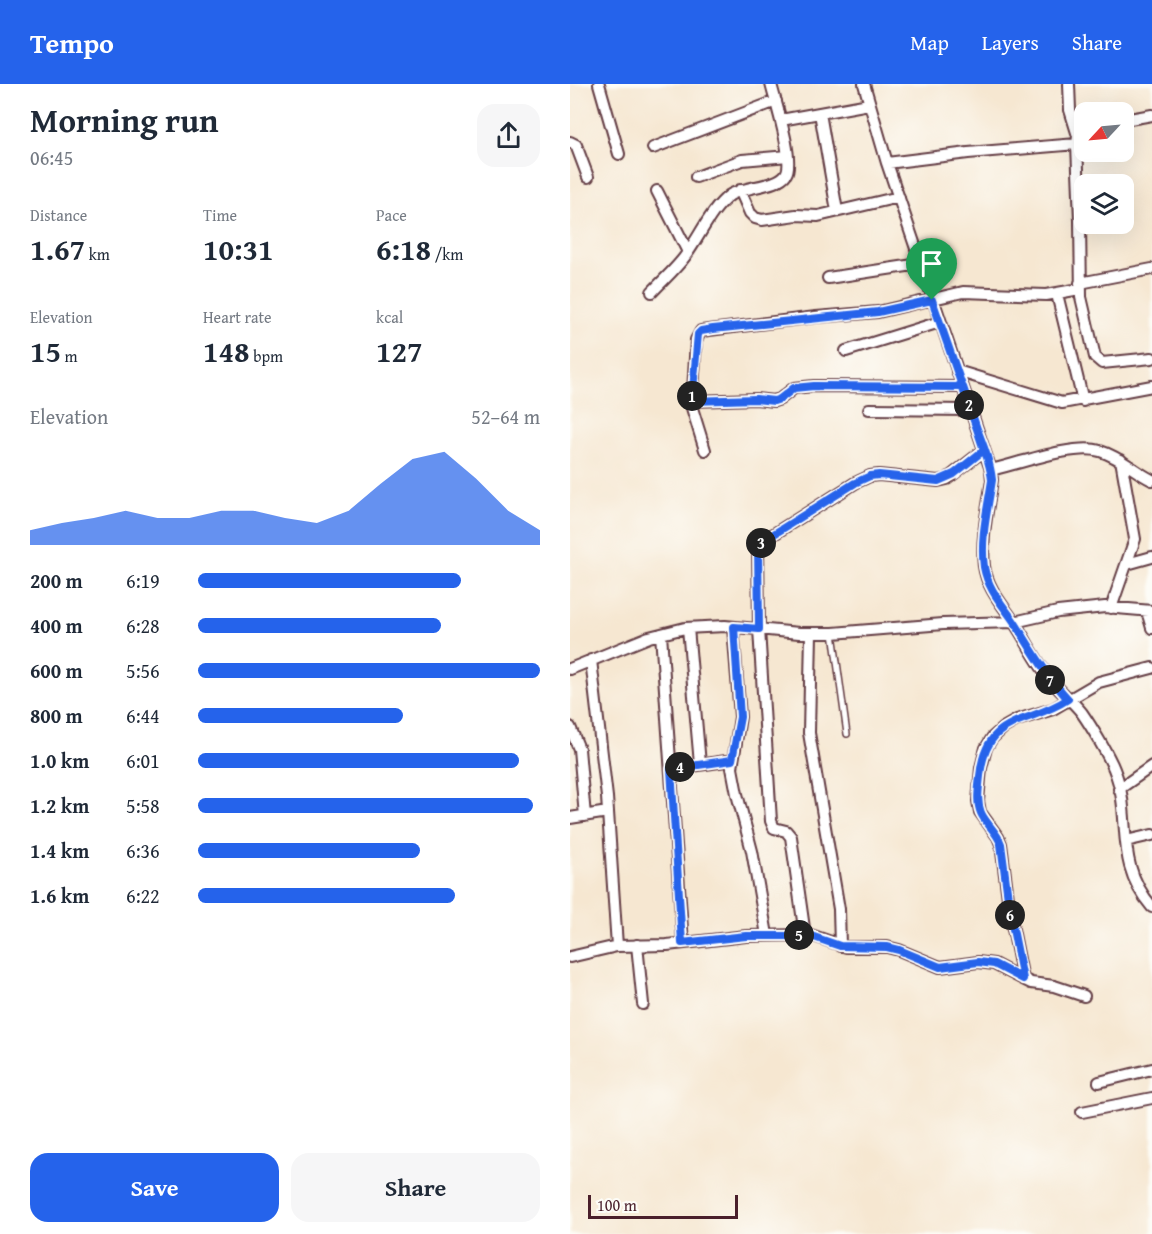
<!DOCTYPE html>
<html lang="en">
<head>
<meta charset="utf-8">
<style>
	body { margin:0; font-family:"Gentium Book Plus",serif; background:#f6f6f7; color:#1f2937; height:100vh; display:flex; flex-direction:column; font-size:22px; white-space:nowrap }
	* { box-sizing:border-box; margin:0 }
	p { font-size:20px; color:#747a83 }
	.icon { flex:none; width:33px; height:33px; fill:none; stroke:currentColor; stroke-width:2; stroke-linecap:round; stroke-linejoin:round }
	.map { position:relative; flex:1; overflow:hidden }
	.details { display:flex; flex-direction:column; background:#fff; width:570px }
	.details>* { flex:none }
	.needle { width:39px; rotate:244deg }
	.tools { position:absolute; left:504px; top:18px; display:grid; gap:12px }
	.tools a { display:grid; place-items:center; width:60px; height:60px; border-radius:12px; background:#fff; box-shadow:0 6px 24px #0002; font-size:30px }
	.scale { position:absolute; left:18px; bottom:15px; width:150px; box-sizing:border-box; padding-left:6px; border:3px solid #4a1f2b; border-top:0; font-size:16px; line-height:21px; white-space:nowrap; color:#4a1f2b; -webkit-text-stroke:4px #fdfcf7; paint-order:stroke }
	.pin { position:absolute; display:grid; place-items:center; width:51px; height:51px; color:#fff; margin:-62px -26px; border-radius:50% 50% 50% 0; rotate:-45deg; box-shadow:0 0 6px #0007 }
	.pin .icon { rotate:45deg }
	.km { position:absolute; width:30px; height:30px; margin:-15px; border-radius:50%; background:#222; color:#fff; font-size:16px; line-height:30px; text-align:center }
	.round { display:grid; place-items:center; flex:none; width:63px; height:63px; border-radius:18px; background:#f6f6f7 }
	.headline { display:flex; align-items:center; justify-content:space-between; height:102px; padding:0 30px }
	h1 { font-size:33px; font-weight:700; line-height:45px }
	.metrics { display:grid; grid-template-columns:repeat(3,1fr); gap:9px; height:102px; padding:6px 30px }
	.metrics div { display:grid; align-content:center }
	.metrics b { font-size:30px; font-weight:700 }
	.metrics small { font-size:16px; font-weight:400 }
	.metrics p { font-size:16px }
	.chart { height:168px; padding:12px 30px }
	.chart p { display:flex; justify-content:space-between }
	.chart svg { width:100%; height:108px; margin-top:6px; fill:#2563eb; opacity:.7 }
	.primary-button { display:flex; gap:12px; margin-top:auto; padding:12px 30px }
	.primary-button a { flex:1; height:69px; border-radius:18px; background:#2563eb; color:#fff; font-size:24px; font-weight:700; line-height:69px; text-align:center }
	.primary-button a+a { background:#f6f6f7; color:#1f2937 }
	ul { padding:0 30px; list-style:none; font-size:20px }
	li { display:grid; grid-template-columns:96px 72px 1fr; align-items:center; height:45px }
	li i { height:15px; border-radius:8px; background:#2563eb }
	header { display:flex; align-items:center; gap:36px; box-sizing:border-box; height:84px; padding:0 30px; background:#2563eb; color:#fff }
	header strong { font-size:28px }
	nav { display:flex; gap:33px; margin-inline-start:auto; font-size:21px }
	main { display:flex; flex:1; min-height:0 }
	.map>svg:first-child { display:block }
</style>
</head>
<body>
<header>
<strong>Tempo</strong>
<nav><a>Map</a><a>Layers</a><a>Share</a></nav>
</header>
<main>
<section class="details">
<div class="headline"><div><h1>Morning run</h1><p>06:45</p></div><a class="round"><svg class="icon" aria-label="share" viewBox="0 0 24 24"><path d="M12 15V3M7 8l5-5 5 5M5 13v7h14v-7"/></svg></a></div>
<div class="metrics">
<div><p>Distance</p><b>1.67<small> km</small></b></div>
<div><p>Time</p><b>10:31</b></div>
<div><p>Pace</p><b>6:18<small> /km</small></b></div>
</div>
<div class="metrics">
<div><p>Elevation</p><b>15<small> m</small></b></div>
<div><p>Heart rate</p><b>148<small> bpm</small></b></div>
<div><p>kcal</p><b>127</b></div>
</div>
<div class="chart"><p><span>Elevation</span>52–64 m</p>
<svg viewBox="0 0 160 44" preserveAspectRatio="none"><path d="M0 44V38L10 35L20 33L30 30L40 33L50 33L60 30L70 30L80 33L90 35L100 30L110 19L120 9L130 6L140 17L150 30L160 38V44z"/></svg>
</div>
<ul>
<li><b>200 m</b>6:19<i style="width:77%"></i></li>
<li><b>400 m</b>6:28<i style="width:71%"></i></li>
<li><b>600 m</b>5:56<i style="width:100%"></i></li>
<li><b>800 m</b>6:44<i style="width:60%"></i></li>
<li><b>1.0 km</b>6:01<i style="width:94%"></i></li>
<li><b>1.2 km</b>5:58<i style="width:98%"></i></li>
<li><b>1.4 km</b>6:36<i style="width:65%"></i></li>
<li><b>1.6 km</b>6:22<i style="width:75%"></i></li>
</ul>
<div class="primary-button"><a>Save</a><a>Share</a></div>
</section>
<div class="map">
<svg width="582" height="1150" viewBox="0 0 582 1150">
	<rect width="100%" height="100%" fill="#fdfcf7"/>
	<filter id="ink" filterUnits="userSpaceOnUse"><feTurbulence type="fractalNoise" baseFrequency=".0167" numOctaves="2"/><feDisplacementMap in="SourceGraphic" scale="12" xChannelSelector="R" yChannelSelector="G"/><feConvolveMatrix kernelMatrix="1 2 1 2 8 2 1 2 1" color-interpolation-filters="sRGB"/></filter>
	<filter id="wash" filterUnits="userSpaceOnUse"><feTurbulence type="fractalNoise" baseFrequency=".008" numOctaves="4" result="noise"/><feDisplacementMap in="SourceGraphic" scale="24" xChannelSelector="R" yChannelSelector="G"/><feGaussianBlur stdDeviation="1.35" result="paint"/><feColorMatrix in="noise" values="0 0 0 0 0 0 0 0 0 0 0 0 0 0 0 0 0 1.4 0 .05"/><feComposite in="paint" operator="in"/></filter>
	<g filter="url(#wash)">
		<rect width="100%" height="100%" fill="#f6e7d1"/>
	</g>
	<g filter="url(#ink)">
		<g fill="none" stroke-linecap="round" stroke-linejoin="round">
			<!-- service casing -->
			<g stroke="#643d44" stroke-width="8">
				<path id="service" d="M263,549L277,650"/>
			</g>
			<!-- minor casing -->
			<g stroke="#643d44" stroke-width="14">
				<path id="minor" d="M29,0L49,70
					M294,0L317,79L421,386L422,396C418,424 411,453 414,482C417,504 432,520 444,538C457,557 466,578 481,596C490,608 503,617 512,629C521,642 538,670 544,685C564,734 542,776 582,823
					M499,0L500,26L508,52
					M250,29L267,127
					M211,36L299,20
					M554,36L582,31
					M514,45L508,52L507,60L510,137L511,213L525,273L532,279L582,274
					M0,58L6,61L18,93
					M83,64L206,17
					M317,79L398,69L507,60
					M126,93L172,76L218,72
					M170,106L180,129L185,134L192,136L226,131L248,132L329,113
					M87,107L118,168
					M258,194L350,180
					M510,199L582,185
					M82,208C93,196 107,184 116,171C130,152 141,125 160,111C175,102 207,103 216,90C225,77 205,17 201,0
					M487,210L513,317
					M276,267L370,238
					M387,287L492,319L582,302
					M122,317L186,315L204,317L210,315L224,304L244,302L393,303
					M299,325L400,326
					M135,366L122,324L126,256L131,247L246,233L308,228L393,208L476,211L510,205
					M421,386C447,380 506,359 530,367C550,373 564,387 582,396
					M557,480L582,473
					M541,524L565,455L551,376
					M577,527L582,544
					M163,543L170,633L162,684L167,710L182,767L197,851
					M118,544L130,680
					M241,549L239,649L269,825L270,862
					M91,550L113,859
					M21,576L37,713L47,862
					M0,585L79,553L115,544L155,542L229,549H263L373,540L444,538L488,528L535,523L582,527
					M0,643L9,665L15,732
					M101,685L163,676
					M549,705L582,682
					M0,734L38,728
					M556,757L582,751
					M235,851L221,753L216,747L204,744L201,737L189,545L188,460L285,399L300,392L309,391L368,397L377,395L414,366
					M67,861L73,920
					M0,873L47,862L97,861L176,852L241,851L276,863H317L329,866L370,883L408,878L424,880L453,895
					M514,912L484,902L461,899L453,895L440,830L431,760L428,753L410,728L408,717L411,684L416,664L422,654L433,644L447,636L483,625L529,598L582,584
					M529,998L582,985
					M512,1028L582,1014"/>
			</g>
			<!-- service -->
			<use href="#service" stroke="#fff" stroke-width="5"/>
			<!-- minor -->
			<use href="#minor" stroke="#fff" stroke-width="10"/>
		</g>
	</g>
	<g fill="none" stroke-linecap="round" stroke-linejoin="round" filter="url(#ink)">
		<!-- route casing -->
		<g stroke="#fff" stroke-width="12">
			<path id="route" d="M362,216L308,228L143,245L131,247L128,250L122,317L186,315L204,317L210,315L224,304L244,302L393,303L414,366L384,390L368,397L309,391L300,392L285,399L188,460L189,545L164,543L170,633L162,676L101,685L112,859L176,852H241L270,862L317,863L329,866L370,883L408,878L424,880L453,895L440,830L431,760C427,748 416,740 411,729C406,717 409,704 410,692C416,629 458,642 498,615C476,591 462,566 445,539C433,521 418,506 414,483C410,454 418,424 422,396C420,375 410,354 403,334C390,295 376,256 362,216"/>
		</g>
		<!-- route -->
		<use href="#route" stroke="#2563eb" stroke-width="8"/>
	</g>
</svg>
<div class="tools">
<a><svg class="needle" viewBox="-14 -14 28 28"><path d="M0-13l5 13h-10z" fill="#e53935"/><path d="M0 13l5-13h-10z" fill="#747a83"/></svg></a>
<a><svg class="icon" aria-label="layers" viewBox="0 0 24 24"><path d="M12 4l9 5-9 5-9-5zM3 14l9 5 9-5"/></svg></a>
</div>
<div class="scale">100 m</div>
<div class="pin" style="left:362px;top:216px;background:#1e9e55"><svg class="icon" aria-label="arrive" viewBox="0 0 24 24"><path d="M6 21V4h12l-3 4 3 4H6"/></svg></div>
<b class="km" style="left:122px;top:312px">1</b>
<b class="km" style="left:399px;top:321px">2</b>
<b class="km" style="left:191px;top:459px">3</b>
<b class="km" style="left:110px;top:683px">4</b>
<b class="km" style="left:229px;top:851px">5</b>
<b class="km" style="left:440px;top:831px">6</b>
<b class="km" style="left:480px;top:596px">7</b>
</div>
</main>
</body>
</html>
